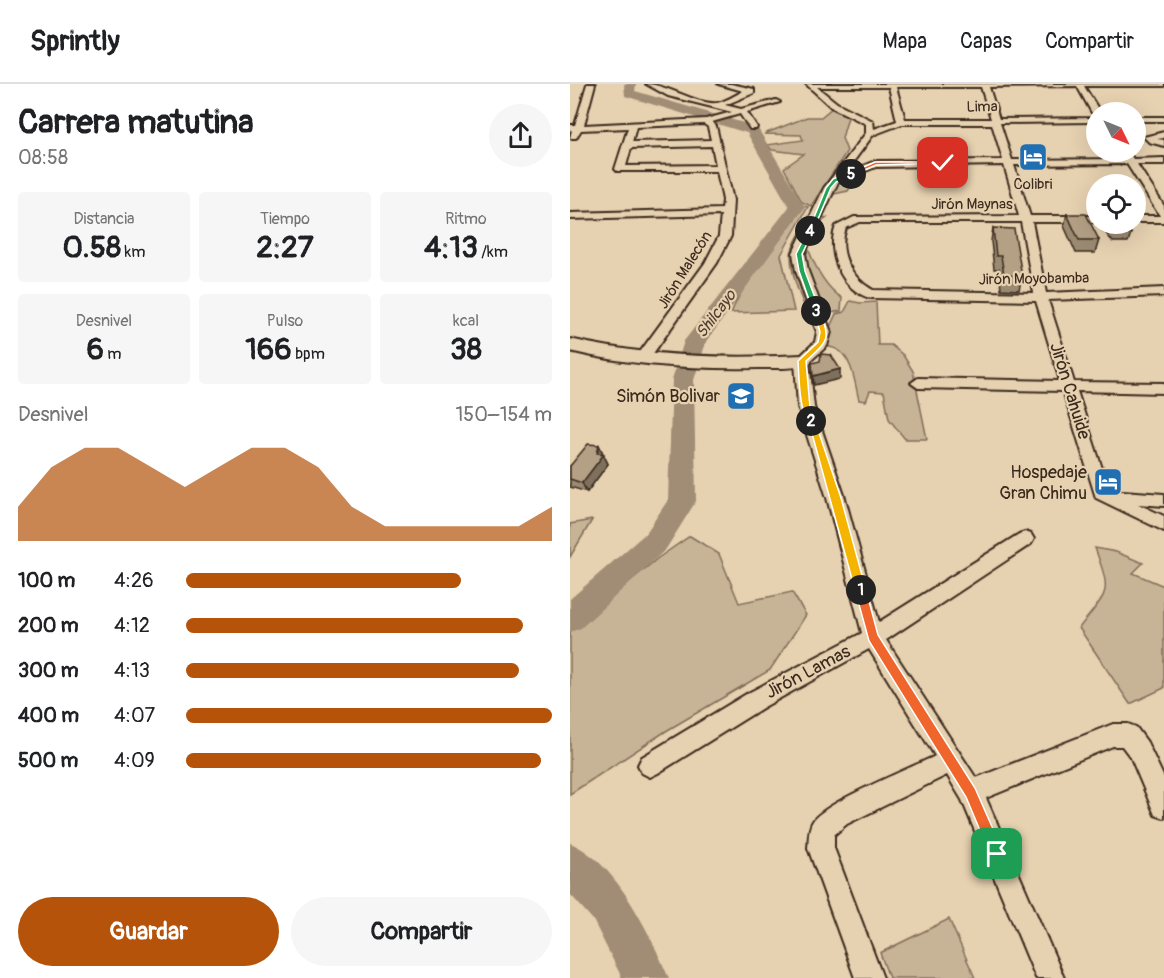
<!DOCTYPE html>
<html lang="es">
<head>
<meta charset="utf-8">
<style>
	body { margin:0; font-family:Pangolin,sans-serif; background:#f6f6f6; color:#202124; height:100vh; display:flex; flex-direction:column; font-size:22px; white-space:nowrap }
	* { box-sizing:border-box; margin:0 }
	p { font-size:20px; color:#757577 }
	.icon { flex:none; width:33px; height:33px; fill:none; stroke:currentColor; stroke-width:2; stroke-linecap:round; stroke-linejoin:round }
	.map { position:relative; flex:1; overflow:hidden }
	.side { display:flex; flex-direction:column; background:#fff; width:570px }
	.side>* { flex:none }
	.needle { width:39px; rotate:133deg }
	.buttons { position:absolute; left:516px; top:18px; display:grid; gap:12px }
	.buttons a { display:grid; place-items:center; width:60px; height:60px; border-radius:50%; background:#fff; box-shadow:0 6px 24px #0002; font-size:30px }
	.pin { position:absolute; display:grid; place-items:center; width:51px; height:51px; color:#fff; margin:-26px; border-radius:12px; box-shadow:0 3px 9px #0006 }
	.km { position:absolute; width:30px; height:30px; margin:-15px; border-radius:50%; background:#222; color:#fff; font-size:16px; line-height:30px; text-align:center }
	.round { display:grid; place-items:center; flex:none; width:63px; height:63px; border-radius:32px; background:#f6f6f6 }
	.overview { display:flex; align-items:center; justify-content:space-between; height:102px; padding:0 18px }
	h1 { font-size:33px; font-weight:800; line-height:45px }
	.stats { display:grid; grid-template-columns:repeat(3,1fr); gap:9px; height:102px; padding:6px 18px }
	.stats div { display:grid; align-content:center; border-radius:6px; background:#f6f6f6; text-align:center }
	.stats b { font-size:30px; font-weight:800 }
	.stats small { font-size:16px; font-weight:400 }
	.stats p { font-size:16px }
	.chart { height:168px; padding:12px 18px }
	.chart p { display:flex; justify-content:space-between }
	.chart svg { width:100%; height:108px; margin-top:6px; fill:#b45309; opacity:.7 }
	.action { display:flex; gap:12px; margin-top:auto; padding:12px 18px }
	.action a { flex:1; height:69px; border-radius:36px; background:#b45309; color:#fff; font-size:24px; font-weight:800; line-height:69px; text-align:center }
	.action a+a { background:#f6f6f6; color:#202124 }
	ul { padding:0 18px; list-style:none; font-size:20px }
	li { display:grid; grid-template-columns:96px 72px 1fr; align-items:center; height:45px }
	li i { height:15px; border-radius:8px; background:#b45309 }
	header { display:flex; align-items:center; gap:36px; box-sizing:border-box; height:84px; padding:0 30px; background:#fff; border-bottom:2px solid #e0e0e0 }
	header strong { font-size:28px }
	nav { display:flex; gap:33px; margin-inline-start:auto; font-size:21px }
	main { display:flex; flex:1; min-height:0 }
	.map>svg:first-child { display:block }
</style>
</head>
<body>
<header>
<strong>Sprintly</strong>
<nav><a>Mapa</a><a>Capas</a><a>Compartir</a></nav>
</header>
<main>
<section class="side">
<div class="overview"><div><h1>Carrera matutina</h1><p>08:58</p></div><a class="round"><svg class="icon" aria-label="share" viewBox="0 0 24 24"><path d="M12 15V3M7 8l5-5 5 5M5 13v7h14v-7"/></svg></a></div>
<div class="stats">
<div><p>Distancia</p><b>0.58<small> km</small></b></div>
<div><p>Tiempo</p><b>2:27</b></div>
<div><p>Ritmo</p><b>4:13<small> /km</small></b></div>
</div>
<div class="stats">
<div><p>Desnivel</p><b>6<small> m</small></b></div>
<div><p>Pulso</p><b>166<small> bpm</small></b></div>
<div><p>kcal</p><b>38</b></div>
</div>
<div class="chart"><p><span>Desnivel</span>150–154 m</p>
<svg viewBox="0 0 160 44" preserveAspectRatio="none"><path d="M0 44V30L10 14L20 6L30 6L40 14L50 22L60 14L70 6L80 6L90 14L100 30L110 38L120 38L130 38L140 38L150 38L160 30V44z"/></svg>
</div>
<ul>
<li><b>100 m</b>4:26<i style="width:75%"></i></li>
<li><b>200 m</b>4:12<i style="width:92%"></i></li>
<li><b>300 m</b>4:13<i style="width:91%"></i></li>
<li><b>400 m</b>4:07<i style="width:100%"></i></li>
<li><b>500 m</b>4:09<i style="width:97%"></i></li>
</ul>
<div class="action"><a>Guardar</a><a>Compartir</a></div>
</section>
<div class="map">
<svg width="594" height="894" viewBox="0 0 594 894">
	<rect width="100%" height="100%" fill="#e6d1b0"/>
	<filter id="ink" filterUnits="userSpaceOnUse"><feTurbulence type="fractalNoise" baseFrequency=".0167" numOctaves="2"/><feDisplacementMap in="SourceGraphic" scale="12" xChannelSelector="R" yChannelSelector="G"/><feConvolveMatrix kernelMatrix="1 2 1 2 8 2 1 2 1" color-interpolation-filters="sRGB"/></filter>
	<g filter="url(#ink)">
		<!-- green -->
		<path fill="#c7b396" stroke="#816e5a" stroke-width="1.5" d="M262,24L278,33L272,54L277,67L241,122L232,118L214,84L234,70L202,66L197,61L233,56L231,51L194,50L237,33H251Z
			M293,61L297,62L280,82L279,87H284L286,91L278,95L281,102L278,107L264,110L248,132L257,134L249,140L238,164C245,183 255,203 272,214L271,227L261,229L252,238L251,247L245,246C235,223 221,197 221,171C222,151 279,81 293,61Z
			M231,121L238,123L211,171L224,227L161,229C178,189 209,158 231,121Z
			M280,217L290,219L306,218L308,261H321L333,271L343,287L357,355H335L319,335L314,308L300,307L296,317L289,316C285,301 283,275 268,266C261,262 253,263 245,258L246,250L257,249L266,230L274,228Z
			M22,436L0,473V440Z
			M120,452L149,470L169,519L222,508L236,531L200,586L96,647L0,710V547L88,474Z
			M525,464L546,468L573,479L563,489L594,502V604L560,620L509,544C539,506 542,511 525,464Z
			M379,835L405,894H319L310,869Z"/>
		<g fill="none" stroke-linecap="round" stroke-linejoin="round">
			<!-- river -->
			<path fill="#a18d74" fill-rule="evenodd" d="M54,0H66L65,7L187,43L235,123L136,258L124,296L126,417L96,465L11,544L0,548V515L76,449L98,416L102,296L114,257L219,123L177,49L55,12Z
				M0,759C46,777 80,850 99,894H52L23,836L0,810Z"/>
			<!-- minor casing -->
			<g stroke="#3b2a1e" stroke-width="4">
				<path id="minor" d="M17,0H25L14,41L136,35L162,28L98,12L76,0C96,0 127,21 147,19C154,18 166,11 173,7L148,0H161L184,5V9L155,21L171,25L206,16L210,18L177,28L187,43L186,45H180L170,30L142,38L146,42L163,116L161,152L147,179L77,278L72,279L65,275L135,179L149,152L151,131L0,135V129L152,125L153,116L147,87H47L45,85L58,44L11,46L6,54H0L2,46L0,47V41H5ZM134,40L138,43L141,56L62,58L66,43ZM142,62L146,81L56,82L61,64Z
					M236,0H594V2H514L530,28H526V31L522,29L507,2L419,3L429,35L526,34V38L430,39L442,76L554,75L551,68H559L563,75L594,74V80H567L594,122V138H566V132H590L557,80L444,81L460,132H526V138H462L476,209L594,204V212L478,216L504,298L594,299V309L507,307L539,406L594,410V422L568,420L594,432V447L526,414L493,307L348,304L341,299L348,294L490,297L466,217L300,214C271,206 256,168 266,142L284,133L449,132L434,81L306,83L268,98L235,169L238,187L261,248L257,262L239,278L244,323L275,414L309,538L449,450L455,448L461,450L464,455L461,460L316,556L406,694L543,640H558L566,643L577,658L594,694V734L585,731L561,674L552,662H543L416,714L494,894H466L392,716L377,691L277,740L264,751V764L313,894H285L238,764C239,755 238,744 243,737C255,718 341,684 365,672L299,565L194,623L88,689L80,693L72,689L68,681L72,673L178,609L292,549L257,414L228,323L225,277L245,258L247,248L226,187L223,169L254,104L296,49V40L261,23ZM247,3H319L327,37L304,45L303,37L267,19ZM326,3H411L421,35H335ZM332,40H422L433,76L305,77L275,89L303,51ZM290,138H451L464,209L303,206C281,194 267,168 276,144Z
					M566,33H594V37H566Z
					M594,48V54L587,55L594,56V62L579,58L574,53Z"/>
			</g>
			<!-- major casing -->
			<g stroke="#3b2a1e" stroke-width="4">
				<path id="major" d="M0,255C75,273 155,275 232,271L239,273L241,277L239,281C223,285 205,284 188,284C126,285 60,282 0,267Z"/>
			</g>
			<!-- minor -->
			<use href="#minor" fill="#e6d1b0" fill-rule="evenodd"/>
			<!-- major -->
			<use href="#major" fill="#e6d1b0" fill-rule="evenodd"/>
		</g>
		<!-- wall -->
		<path fill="#9b8a72" stroke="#3b2a1e" stroke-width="1.5" d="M497,130L529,156L525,169H506L494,142Z
			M529,140H556L561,149L558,158H543L529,141Z
			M423,144L452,192L449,206L431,205L429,185H424L421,157Z
			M29,361L38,380L17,408L0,403V382Z"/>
		<!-- shaded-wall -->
		<path fill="#7e705d" stroke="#3b2a1e" stroke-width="1.5" d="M270,285V295L244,301L243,292Z
			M29,361L38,380L17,408L12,399L27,369Z"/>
		<!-- building -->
		<path fill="#b4a085" stroke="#3b2a1e" stroke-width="1.5" d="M497,130H516L529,156H509Z
			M538,140H556L561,149H546Z
			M423,144L444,145L452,192L434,191L431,172H426Z
			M251,270L261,271L270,285L243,292L242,279L250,277Z
			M18,360L29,361L27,369L34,370L12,399L0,395V382Z"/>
	</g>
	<!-- split-1 -->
	<path fill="#f0652b" stroke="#fff" stroke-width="1.5" d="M291,502L296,506L308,551L405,704L434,770L432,775L427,777L422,775L396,713L299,557L285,506Z"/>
	<!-- split-2 -->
	<path fill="#f5b400" stroke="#fff" stroke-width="1.5" d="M238,335L245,337L271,414L296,506L291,511L285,506Z"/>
	<!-- split-3 -->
	<path fill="#f5b400" stroke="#fff" stroke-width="1.5" d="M244,225L250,227C261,256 258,257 236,277L240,323L245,337L241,340C229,332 229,292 228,277L248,258L250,248Z"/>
	<!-- split-4 -->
	<path fill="#22a559" stroke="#fff" stroke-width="1.5" d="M238,146L243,147L232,170L235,187L250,227L246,229L243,227L229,187L226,170Z"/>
	<!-- split-5 -->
	<path fill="#22a559" stroke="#fff" stroke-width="1.5" d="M279,88L284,90L266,98L261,104L243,147L238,148L256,104L263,95Z"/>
	<!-- split-6 -->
	<path fill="#f0652b" stroke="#fff" stroke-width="1.5" d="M305,78H373L375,79L306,81L283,91L278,90Z"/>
	<!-- icons -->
	<defs>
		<g id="hotel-square" transform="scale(1.5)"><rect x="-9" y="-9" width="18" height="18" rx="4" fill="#1f6fb2" stroke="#e6d1b0"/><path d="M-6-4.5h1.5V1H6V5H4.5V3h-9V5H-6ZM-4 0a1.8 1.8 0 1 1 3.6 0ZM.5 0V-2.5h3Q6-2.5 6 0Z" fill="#fff"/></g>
		<g id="university-square" transform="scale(1.5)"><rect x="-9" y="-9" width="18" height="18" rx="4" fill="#1f6fb2" stroke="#e6d1b0"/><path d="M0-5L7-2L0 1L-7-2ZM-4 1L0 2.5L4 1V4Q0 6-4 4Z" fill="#fff"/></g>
	</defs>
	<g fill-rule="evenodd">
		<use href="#hotel-square" x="463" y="73"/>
		<use href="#university-square" x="171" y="312"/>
		<use href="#hotel-square" x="538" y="398"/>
	</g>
	<g text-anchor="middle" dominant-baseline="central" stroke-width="4.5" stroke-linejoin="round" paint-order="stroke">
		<!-- far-street labels -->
		<g font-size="15" fill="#3b2a1e" stroke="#e6d1b0">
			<text transform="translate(412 23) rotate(-1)">Lima</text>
			<text x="402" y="120">Jirón Maynas</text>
			<text transform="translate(115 186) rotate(-58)">Jirón Malecón</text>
			<text transform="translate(464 195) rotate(-1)">Jirón Moyobamba</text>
		</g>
		<!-- far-poi labels -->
		<g font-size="15" fill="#3b2a1e" stroke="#e6d1b0">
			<text x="463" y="100">Colibri</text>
		</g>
		<!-- far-water labels -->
		<g font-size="16" font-style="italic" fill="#4f3e2f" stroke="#e6d1b0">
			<text transform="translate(146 230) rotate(-53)">Shilcayo</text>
		</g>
		<!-- street labels -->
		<g font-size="18" fill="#3b2a1e" stroke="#e6d1b0">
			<text transform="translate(500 307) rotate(73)">Jirón Cahuide</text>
			<text transform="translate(238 588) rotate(-28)">Jirón Lamas</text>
		</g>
		<!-- poi labels -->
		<g font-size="18" fill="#3b2a1e" stroke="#e6d1b0" text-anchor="end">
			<text x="150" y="312">Simón Bolivar</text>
			<text x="517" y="388">Hospedaje<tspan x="517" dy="21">Gran Chimu</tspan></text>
		</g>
	</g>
</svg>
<div class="buttons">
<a><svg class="needle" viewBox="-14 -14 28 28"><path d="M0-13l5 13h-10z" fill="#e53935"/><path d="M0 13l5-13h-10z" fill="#757577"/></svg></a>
<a><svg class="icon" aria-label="locate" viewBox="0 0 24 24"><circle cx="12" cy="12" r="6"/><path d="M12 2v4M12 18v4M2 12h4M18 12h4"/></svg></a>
</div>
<div class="pin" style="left:427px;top:770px;background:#1e9e55"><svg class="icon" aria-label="arrive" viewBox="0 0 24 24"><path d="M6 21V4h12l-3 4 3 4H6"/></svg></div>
<div class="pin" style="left:373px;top:79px;background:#d93025"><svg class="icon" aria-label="check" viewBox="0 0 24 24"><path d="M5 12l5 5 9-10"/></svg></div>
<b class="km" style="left:291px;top:506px">1</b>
<b class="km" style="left:241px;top:337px">2</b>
<b class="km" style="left:246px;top:227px">3</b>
<b class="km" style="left:240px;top:147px">4</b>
<b class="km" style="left:281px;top:90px">5</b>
</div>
</main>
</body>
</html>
